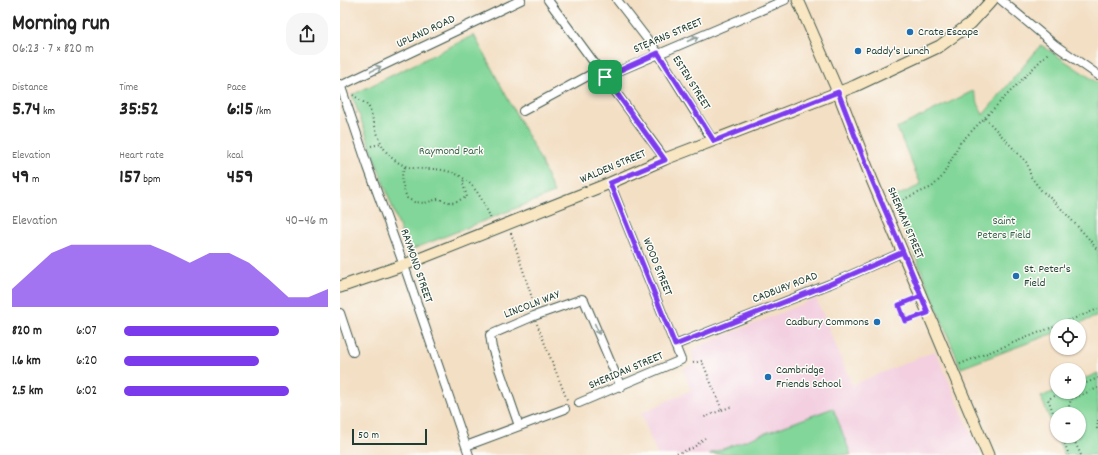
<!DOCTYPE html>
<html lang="en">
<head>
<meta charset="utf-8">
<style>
	body { margin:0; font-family:Dekko,sans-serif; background:#f6f6f6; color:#222; height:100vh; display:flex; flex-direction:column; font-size:15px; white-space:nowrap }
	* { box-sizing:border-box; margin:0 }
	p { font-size:13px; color:#767676 }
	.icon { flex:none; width:22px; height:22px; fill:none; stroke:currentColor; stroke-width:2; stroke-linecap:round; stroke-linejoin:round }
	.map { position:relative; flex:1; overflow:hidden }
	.drawer { display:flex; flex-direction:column; background:#fff; width:340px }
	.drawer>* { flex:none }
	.buttons { position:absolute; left:710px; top:319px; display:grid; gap:8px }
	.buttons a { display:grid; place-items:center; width:36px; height:36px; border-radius:50%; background:#fff; box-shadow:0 1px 3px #0004; font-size:20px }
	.scale { position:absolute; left:12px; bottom:10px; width:75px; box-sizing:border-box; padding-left:4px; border:2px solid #1f3d34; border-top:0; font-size:11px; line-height:14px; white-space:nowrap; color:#1f3d34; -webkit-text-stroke:3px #fdfcf7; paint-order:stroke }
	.pin { position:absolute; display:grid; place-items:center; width:34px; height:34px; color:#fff; margin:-17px; border-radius:8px; box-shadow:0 2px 6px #0006 }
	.round { display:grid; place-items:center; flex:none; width:42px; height:42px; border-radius:16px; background:#f6f6f6 }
	.head { display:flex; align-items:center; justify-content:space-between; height:68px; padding:0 12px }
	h1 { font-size:22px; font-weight:800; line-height:30px }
	.metrics { display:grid; grid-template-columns:repeat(3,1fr); gap:6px; height:68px; padding:4px 12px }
	.metrics div { display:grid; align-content:center }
	.metrics b { font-size:20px; font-weight:800 }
	.metrics small { font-size:11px; font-weight:400 }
	.metrics p { font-size:11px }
	.chart { height:112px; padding:8px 12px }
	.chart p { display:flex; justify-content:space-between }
	.chart svg { width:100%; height:72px; margin-top:4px; fill:#7c3aed; opacity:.7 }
	ul { padding:0 12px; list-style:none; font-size:13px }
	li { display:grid; grid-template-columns:64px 48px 1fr; align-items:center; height:30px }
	li i { height:10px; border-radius:5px; background:#7c3aed }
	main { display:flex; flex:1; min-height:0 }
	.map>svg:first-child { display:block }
</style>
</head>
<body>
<main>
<section class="drawer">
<div class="head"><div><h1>Morning run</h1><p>06:23 · 7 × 820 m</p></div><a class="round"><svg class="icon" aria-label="share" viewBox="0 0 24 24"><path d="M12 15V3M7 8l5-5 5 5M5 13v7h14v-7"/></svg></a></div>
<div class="metrics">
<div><p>Distance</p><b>5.74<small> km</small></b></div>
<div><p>Time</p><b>35:52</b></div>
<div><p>Pace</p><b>6:15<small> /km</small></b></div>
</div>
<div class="metrics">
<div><p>Elevation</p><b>49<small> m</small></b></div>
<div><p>Heart rate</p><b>157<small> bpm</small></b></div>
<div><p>kcal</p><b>459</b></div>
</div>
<div class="chart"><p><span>Elevation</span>40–46 m</p>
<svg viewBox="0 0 160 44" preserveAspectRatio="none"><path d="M0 44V33L10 22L20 11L30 6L40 6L50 6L60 6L70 6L80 11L90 17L100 11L110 11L120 17L130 27L140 38L150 38L160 33V44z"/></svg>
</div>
<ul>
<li><b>820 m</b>6:07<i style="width:76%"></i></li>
<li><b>1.6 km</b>6:20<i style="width:66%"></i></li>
<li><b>2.5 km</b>6:02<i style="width:81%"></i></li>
</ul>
</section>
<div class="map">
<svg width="758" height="455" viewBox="0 0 758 455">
	<rect width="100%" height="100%" fill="#fdfcf7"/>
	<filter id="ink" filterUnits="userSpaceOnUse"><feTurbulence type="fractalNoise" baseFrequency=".025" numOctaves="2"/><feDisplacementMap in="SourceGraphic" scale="8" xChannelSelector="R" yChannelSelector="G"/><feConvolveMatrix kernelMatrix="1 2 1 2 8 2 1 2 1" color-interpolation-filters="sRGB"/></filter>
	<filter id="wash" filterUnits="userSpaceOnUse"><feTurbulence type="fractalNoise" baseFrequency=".012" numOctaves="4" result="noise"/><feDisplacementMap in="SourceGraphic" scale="16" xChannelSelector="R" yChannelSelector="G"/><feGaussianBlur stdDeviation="0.9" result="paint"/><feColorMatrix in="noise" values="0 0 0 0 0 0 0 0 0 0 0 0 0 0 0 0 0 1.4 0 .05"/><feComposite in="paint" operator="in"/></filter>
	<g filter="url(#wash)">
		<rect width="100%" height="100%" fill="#f3dfc4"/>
		<!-- built -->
		<path fill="#f3cfe0" d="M476,298L512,385L595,351L603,368L640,455H317L301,413L351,390L343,369L354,364L352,349L431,317Z"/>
		<!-- green -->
		<path fill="#82d699" stroke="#508a66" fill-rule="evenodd" d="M134,35L201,161L214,193L68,251L12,95Z
			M701,45L758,83V316L732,326H717V332L621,368L552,198L581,185L557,128L633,91L643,115Z
			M758,373V455H724L701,397L717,390V392H739V381ZM717,414H739V436H717Z
			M493,408L511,455L369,454Z"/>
	</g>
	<g filter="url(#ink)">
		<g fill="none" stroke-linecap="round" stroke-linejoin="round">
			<!-- lane casing -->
			<g stroke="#3f554a" stroke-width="6">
				<path id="lane" d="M581,296L559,305L565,321L588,313"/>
			</g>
			<!-- street casing -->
			<g stroke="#3f554a" stroke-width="10">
				<path id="street" d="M208,0L325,159
					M277,0L318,53L373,141
					M661,0L715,45L758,75
					M265,77L445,0
					M0,84L28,167L67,274L129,455
					M0,86L181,0
					M183,111L259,70
					M0,313L13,352
					M335,345L490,284L563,252
					M239,403L341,360L270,183
					M179,426L152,348L150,335L194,316L242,299L244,300L281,387
					M126,446L225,409"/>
			</g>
			<!-- secondary casing -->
			<g stroke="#3f554a" stroke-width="13">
				<path id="secondary" d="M458,0L498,92L532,180L648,455
					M0,287L64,265L270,183L325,159L515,86L600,46L631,23L652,0"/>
			</g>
			<!-- path -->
			<path stroke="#3f554a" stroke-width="2" stroke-dasharray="1 3" stroke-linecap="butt" d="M13,95C17,98 24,102 28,106C30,108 31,114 32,117C37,131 40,148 52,158C66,169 75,169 92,169C126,170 139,190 151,219
				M645,118L687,163L691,177L701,190L716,203L750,240L758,251
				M31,146L41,144
				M65,167C59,178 63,187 67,198L74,202L85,203L98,199L112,203L127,197L123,184L124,178
				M552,204L592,187L602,177L620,143L709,52
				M171,233L193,301
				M196,299L199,306
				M189,302L191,308
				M197,324L228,402
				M353,363L362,361L382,410L362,418
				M620,364L758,309
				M739,386L758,378
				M382,410L393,406
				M727,414L731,399L758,388
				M758,420L757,428L758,431
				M717,423L708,399L724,392
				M722,436L729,455
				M732,436L741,455
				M333,455L353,448L365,438"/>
			<!-- lane -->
			<use href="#lane" stroke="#fff" stroke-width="4"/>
			<!-- street -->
			<use href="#street" stroke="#fff" stroke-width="8"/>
			<!-- secondary -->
			<use href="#secondary" stroke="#f9e7c3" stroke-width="11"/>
		</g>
		<!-- one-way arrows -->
		<defs><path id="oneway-shaft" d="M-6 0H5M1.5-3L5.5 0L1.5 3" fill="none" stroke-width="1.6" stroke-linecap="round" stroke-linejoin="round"/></defs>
		<g stroke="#8f9e9a">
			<use href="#oneway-shaft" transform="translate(353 39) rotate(-23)"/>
			<use href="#oneway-shaft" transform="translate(36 69) rotate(-25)"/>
			<use href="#oneway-shaft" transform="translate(257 329) rotate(67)"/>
		</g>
	</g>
	<g fill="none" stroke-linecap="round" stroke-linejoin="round" filter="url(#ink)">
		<!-- route casing -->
		<g stroke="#fff" stroke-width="8">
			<path id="route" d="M265,77L325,160L270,183L335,345L490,284L563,252L581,296L559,305L565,321L588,313C580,292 572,272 563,252L532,180L498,92L374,141L318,53L265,77"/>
		</g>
		<!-- route -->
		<use href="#route" stroke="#7c3aed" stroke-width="5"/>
	</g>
	<!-- markers -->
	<g fill="#1f6fb2" stroke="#fdfcf7" stroke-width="1.5">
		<circle cx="570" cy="32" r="4"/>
		<circle cx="518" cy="51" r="4"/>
		<circle cx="676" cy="276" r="4"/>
		<circle cx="537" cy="322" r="4"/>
		<circle cx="428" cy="377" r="4"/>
	</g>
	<g text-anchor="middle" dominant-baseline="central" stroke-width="3" stroke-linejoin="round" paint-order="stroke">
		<!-- street labels -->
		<g font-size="12" fill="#1f3d34" stroke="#fdfcf7">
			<text transform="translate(86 32) rotate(-25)">UPLAND ROAD</text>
			<text transform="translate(328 36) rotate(-23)">STEARNS STREET</text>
			<text transform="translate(351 83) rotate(58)">ESTEN STREET</text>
			<text transform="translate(273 167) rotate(-23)">WALDEN STREET</text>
			<text transform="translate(565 223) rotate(67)">SHERMAN STREET</text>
			<text transform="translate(76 266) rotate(71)">RAYMOND STREET</text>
			<text transform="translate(317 267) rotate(68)">WOOD STREET</text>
			<text transform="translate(445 288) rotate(-21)">CADBURY ROAD</text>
			<text transform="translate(192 305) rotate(-21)">LINCOLN WAY</text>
			<text transform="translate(286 371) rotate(-23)">SHERIDAN STREET</text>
		</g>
		<!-- poi labels -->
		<g font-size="12" fill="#1f3d34" stroke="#fdfcf7" text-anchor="start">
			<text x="578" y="32">Crate Escape</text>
			<text x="526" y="51">Paddy's Lunch</text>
			<text x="684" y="269">St. Peter's<tspan x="684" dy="14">Field</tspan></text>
			<text x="529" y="322" text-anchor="end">Cadbury Commons</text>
			<text x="436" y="370">Cambridge<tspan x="436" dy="14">Friends School</tspan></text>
		</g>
		<!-- park labels -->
		<g font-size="12" fill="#38634d" stroke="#fdfcf7">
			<text x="111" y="151">Raymond Park</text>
			<text x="664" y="221">Saint<tspan x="664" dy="14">Peters Field</tspan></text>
		</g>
	</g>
</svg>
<div class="buttons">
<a><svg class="icon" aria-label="locate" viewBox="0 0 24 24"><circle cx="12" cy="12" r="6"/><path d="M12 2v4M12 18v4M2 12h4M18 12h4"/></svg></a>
<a>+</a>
<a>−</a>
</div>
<div class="scale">50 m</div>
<div class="pin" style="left:265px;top:77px;background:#1e9e55"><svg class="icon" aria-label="arrive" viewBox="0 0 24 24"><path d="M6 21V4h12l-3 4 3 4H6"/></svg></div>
</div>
</main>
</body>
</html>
